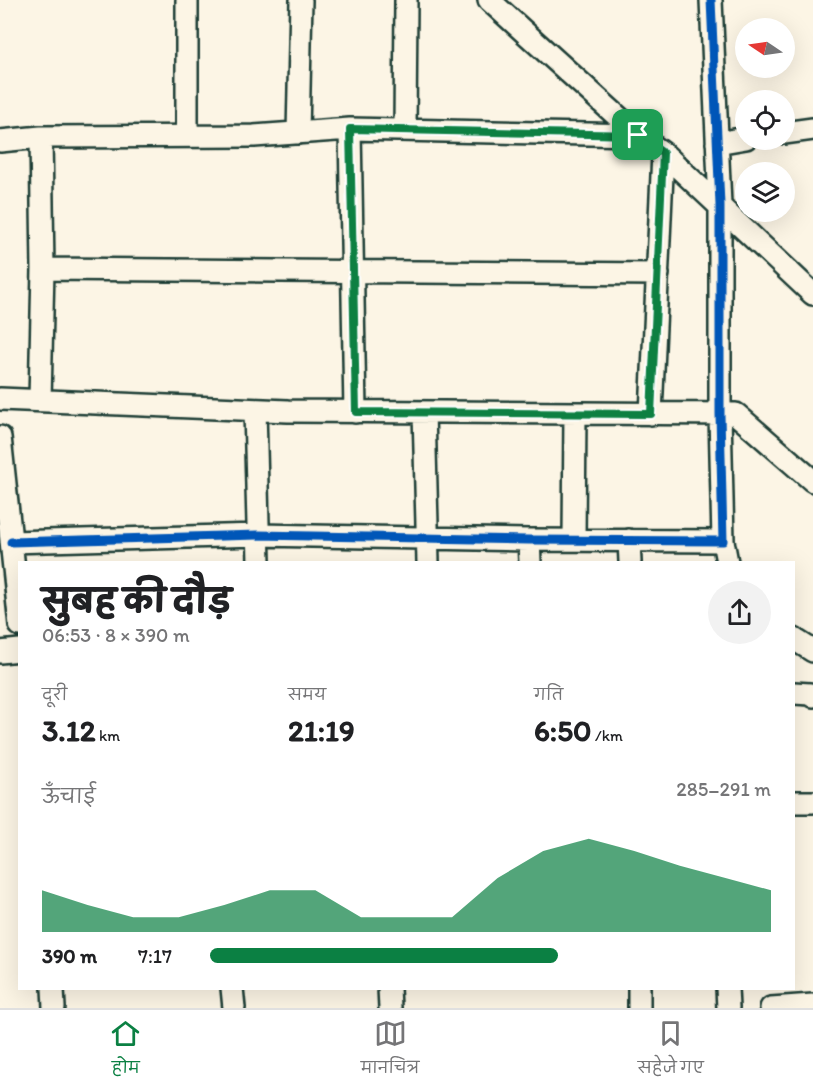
<!DOCTYPE html>
<html lang="hi">
<head>
<meta charset="utf-8">
<style>
	body { margin:0; font-family:Itim,"Playpen Sans Deva",sans-serif; background:#f2f2f2; color:#202124; height:100vh; display:flex; flex-direction:column; font-size:22px; white-space:nowrap }
	* { box-sizing:border-box; margin:0 }
	p { font-size:20px; color:#757577 }
	.icon { flex:none; width:33px; height:33px; fill:none; stroke:currentColor; stroke-width:2; stroke-linecap:round; stroke-linejoin:round }
	.map { position:relative; flex:1; overflow:hidden }
	.details { position:absolute; left:18px; top:561px; width:777px; height:429px; display:flex; flex-direction:column; background:#fff; border-radius:0px; box-shadow:0 6px 24px #0002 }
	.details>* { flex:none }
	.needle { width:39px; rotate:283deg }
	.fabs { position:absolute; left:735px; top:18px; display:grid; gap:12px }
	.fabs a { display:grid; place-items:center; width:60px; height:60px; border-radius:50%; background:#fff; box-shadow:0 6px 24px #0002; font-size:30px }
	.pin { position:absolute; display:grid; place-items:center; width:51px; height:51px; color:#fff; margin:-26px; border-radius:12px; box-shadow:0 3px 9px #0006 }
	.round { display:grid; place-items:center; flex:none; width:63px; height:63px; border-radius:32px; background:#f2f2f2 }
	.headline { display:flex; align-items:center; justify-content:space-between; height:102px; padding:0 24px }
	h1 { font-size:33px; font-weight:800; line-height:45px }
	.stats { display:grid; grid-template-columns:repeat(3,1fr); gap:9px; height:102px; padding:6px 24px }
	.stats div { display:grid; align-content:center }
	.stats b { font-size:30px; font-weight:800 }
	.stats small { font-size:16px; font-weight:400 }
	.stats p { font-size:16px }
	.chart { height:168px; padding:12px 24px }
	.chart p { display:flex; justify-content:space-between }
	.chart svg { width:100%; height:108px; margin-top:6px; fill:#0b8043; opacity:.7 }
	ul { padding:0 24px; list-style:none; font-size:20px }
	li { display:grid; grid-template-columns:96px 72px 1fr; align-items:center; height:45px }
	li i { height:15px; border-radius:8px; background:#0b8043 }
	.tabs { display:flex; justify-content:space-around; align-items:center; height:84px; border-top:2px solid #e0e0e0; background:#fff; font-size:16px; color:#757577 }
	.tabs a { display:grid; justify-items:center; gap:3px }
	.tabs .current { color:#0b8043 }
	.map>svg:first-child { display:block }
</style>
</head>
<body>
<div class="map">
<svg width="813" height="1008" viewBox="0 0 813 1008">
	<rect width="100%" height="100%" fill="#fcf5e5"/>
	<filter id="ink" filterUnits="userSpaceOnUse"><feTurbulence type="fractalNoise" baseFrequency=".0167" numOctaves="2"/><feDisplacementMap in="SourceGraphic" scale="12" xChannelSelector="R" yChannelSelector="G"/><feConvolveMatrix kernelMatrix="1 2 1 2 8 2 1 2 1" color-interpolation-filters="sRGB"/></filter>
	<g filter="url(#ink)">
		<g fill="none" stroke-linecap="round" stroke-linejoin="round">
			<!-- street casing -->
			<g stroke="#1f3d34" stroke-width="26">
				<path id="street" d="M187,0V136
					M489,0L638,135L663,153L813,294
					M350,129L355,412
					M405,130L406,0
					M298,133L301,0
					M784,133L813,129
					M0,141L41,137L254,136L350,129L638,135
					M717,143L746,138
					M43,269L658,274
					M0,399L288,411L736,414L813,481
					M40,400L43,269L41,137
					M255,410L259,562
					M424,412L428,562
					M651,414L663,153
					M0,437L20,625
					M529,540L530,562
					M574,540L575,413
					M629,540L630,562
					M723,541L727,562
					M11,542L258,535L529,540L723,541L720,414V205L711,0
					M794,639L813,651
					M0,652L20,650
					M794,693L810,694L813,696
					M794,802H813
					M53,988L54,1008
					M232,988L234,1008
					M389,988L390,1008
					M639,988V1008
					M727,988L728,1008
					M771,1008L813,1005"/>
			</g>
			<!-- street -->
			<use href="#street" stroke="#fcf5e5" stroke-width="21"/>
			<!-- cycleway casing -->
			<g stroke="#fcf5e5" stroke-width="13">
				<path id="cycleway" d="M11,542L258,535L529,540L723,541L720,414V205L711,0"/>
			</g>
			<!-- cycleway -->
			<use href="#cycleway" stroke="#0057b8" stroke-width="9"/>
		</g>
	</g>
	<g fill="none" stroke-linecap="round" stroke-linejoin="round" filter="url(#ink)">
		<!-- route casing -->
		<g stroke="#fff" stroke-width="12">
			<path id="route" d="M350,129L638,135L663,153L651,414L356,412Z"/>
		</g>
		<!-- route -->
		<use href="#route" stroke="#0b8043" stroke-width="8"/>
	</g>
</svg>
<div class="fabs">
<a><svg class="needle" viewBox="-14 -14 28 28"><path d="M0-13l5 13h-10z" fill="#e53935"/><path d="M0 13l5-13h-10z" fill="#757577"/></svg></a>
<a><svg class="icon" aria-label="locate" viewBox="0 0 24 24"><circle cx="12" cy="12" r="6"/><path d="M12 2v4M12 18v4M2 12h4M18 12h4"/></svg></a>
<a><svg class="icon" aria-label="layers" viewBox="0 0 24 24"><path d="M12 4l9 5-9 5-9-5zM3 14l9 5 9-5"/></svg></a>
</div>
<div class="pin" style="left:638px;top:135px;background:#1e9e55"><svg class="icon" aria-label="arrive" viewBox="0 0 24 24"><path d="M6 21V4h12l-3 4 3 4H6"/></svg></div>
<section class="details">
<div class="headline"><div><h1>सुबह की दौड़</h1><p>06:53 · 8 × 390 m</p></div><a class="round"><svg class="icon" aria-label="share" viewBox="0 0 24 24"><path d="M12 15V3M7 8l5-5 5 5M5 13v7h14v-7"/></svg></a></div>
<div class="stats">
<div><p>दूरी</p><b>3.12<small> km</small></b></div>
<div><p>समय</p><b>21:19</b></div>
<div><p>गति</p><b>6:50<small> /km</small></b></div>
</div>
<div class="chart"><p><span>ऊँचाई</span>285–291 m</p>
<svg viewBox="0 0 160 44" preserveAspectRatio="none"><path d="M0 44V27L10 33L20 38L30 38L40 33L50 27L60 27L70 38L80 38L90 38L100 22L110 11L120 6L130 11L140 17L150 22L160 27V44z"/></svg>
</div>
<ul>
<li><b>390 m</b>7:17<i style="width:62%"></i></li>
</ul>
</section>
</div>
<nav class="tabs">
<a class="current"><svg class="icon" aria-label="home" viewBox="0 0 24 24"><path d="M3 11l9-7 9 7M6 9v11h12V9"/></svg>होम</a>
<a><svg class="icon" aria-label="map" viewBox="0 0 24 24"><path d="M3 6l6-2 6 2 6-2v14l-6 2-6-2-6 2zM9 4v14M15 6v14"/></svg>मानचित्र</a>
<a><svg class="icon" aria-label="saved" viewBox="0 0 24 24"><path d="M7 4h10v16l-5-4-5 4z"/></svg>सहेजे गए</a>
</nav>
</body>
</html>
